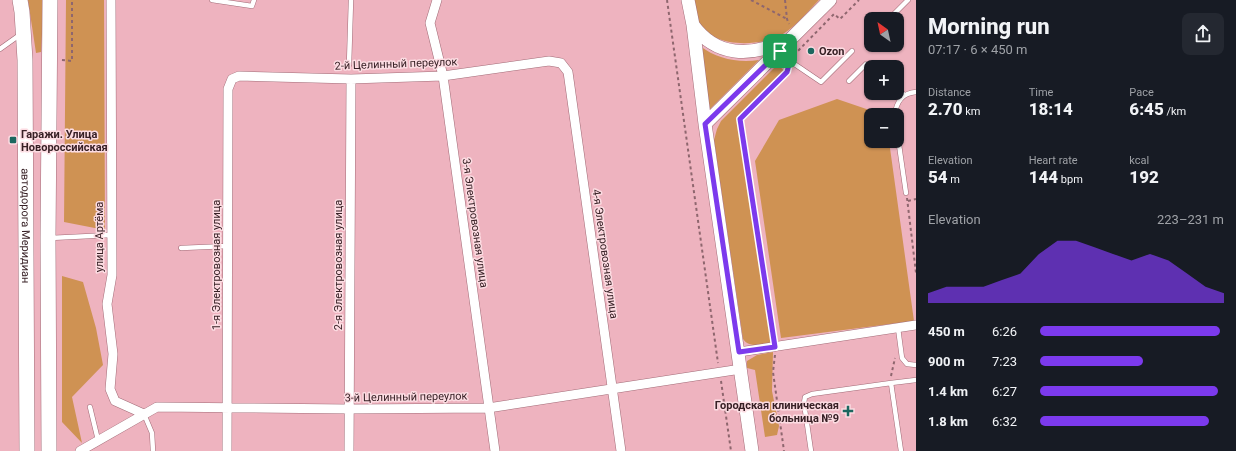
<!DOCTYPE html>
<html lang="en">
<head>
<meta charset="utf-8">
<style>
	body { margin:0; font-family:Roboto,sans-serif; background:#242831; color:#f1f3f6; height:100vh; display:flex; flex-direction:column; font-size:15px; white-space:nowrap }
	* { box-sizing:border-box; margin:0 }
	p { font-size:13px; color:#9ea1a6 }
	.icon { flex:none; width:22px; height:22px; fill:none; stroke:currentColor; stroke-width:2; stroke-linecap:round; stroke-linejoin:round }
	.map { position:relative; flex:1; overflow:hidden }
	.side { display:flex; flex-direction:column; background:#171b24; width:320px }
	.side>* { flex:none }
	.needle { width:26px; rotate:327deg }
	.controls { position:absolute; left:864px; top:12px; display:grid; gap:8px }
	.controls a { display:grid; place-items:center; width:40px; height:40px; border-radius:8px; background:#171b24; box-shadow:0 1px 3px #0004; font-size:20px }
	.pin { position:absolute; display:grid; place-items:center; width:34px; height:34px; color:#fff; margin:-17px; border-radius:8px; box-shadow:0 2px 6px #0006 }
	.round { display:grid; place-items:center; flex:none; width:42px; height:42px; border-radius:8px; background:#242831 }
	.overview { display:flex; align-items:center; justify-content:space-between; height:68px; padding:0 12px }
	h1 { font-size:22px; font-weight:800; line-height:30px }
	.stats { display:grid; grid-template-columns:repeat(3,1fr); gap:6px; height:68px; padding:4px 12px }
	.stats div { display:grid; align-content:center }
	.stats b { font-size:17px; font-weight:800 }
	.stats small { font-size:11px; font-weight:400 }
	.stats p { font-size:11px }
	.chart { height:112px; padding:8px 12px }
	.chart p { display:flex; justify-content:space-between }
	.chart svg { width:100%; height:72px; margin-top:4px; fill:#7c3aed; opacity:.7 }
	ul { padding:0 12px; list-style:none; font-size:13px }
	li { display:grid; grid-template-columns:64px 48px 1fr; align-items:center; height:30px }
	li i { height:10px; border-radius:5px; background:#7c3aed }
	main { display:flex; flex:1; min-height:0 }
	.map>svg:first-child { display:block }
</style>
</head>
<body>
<main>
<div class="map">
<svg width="916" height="451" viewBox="0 0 916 451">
	<rect width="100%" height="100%" fill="#eeb3bf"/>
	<!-- green -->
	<path fill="#cf9253" d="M28,0H44L41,52L36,53Z
		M66,0H104L105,230L64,222Z
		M694,0H819C808,11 797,25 783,34C762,47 710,49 698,21C695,15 695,6 694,0Z
		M700,46C717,59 738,63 759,60L710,109Z
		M778,64L784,71L739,118L774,342C763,344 750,349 743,339L714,140L717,129L721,121Z
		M837,99L884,115H871V141H889L914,321L781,338L755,161L779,120Z
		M62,276L83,282L96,328L103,365L72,397L82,443L62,422Z
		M773,352L772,391L779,426L777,435L765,437L755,370L747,368V361L757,355Z"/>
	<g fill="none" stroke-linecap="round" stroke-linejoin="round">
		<!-- lane casing -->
		<g stroke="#a26b77" stroke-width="5.5">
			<path id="lane" d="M212,0L252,6L254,0
				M889,19L908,0
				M0,49L21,34
				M780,51L790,61L821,82L852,51
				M349,65L351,0
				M849,81L866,64L871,71
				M897,91L905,95
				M895,115C896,102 903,93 916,92
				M897,131L906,193
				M50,238L111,235
				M181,248L228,246
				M898,328L902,358L907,364L916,365
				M891,383L916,380
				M90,407L98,440
				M144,414L152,433L153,451
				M811,451L804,403L805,397L812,394L891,383L901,451"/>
		</g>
		<!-- street casing -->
		<g stroke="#a26b77" stroke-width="10">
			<path id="street" d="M111,0L112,275L107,304L113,354L110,389L115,401L144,414
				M437,0L430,23L443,76L495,451
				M739,352L916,325
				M80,451L157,407L349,409L488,408L741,369
				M227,451L228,89L232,79L239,76L351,79L443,76L549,61L561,63L568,72L621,451
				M349,451L351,79"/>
		</g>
		<!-- secondary casing -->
		<g stroke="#a26b77" stroke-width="14">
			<path id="secondary" d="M688,0L693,25L705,124L752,451
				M693,25C716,57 751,57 784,41
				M705,124L830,0"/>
		</g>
		<!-- primary casing -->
		<g stroke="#a26b77" stroke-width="16">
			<g id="primary">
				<path id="s1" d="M20,0L22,12L25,60L27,451"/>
				<path d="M49,451L48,238L50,0"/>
			</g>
		</g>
		<!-- path -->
		<path stroke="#8e666e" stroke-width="2" stroke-dasharray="3 3" stroke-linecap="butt" d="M667,0L718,363
			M751,0L787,19
			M785,0L787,19L789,24
			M794,55L834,14L840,19L859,0
			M62,60L72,61V0
			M907,198L916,273
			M908,201L916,199
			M774,337L740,119L787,72L788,68
			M775,355L773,372L784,451
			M891,376L895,358
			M721,381L731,451"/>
		<!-- lane -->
		<use href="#lane" stroke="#fff" stroke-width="4.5"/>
		<!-- street -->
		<use href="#street" stroke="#fff" stroke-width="9"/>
		<!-- secondary -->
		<use href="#secondary" stroke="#fff" stroke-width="13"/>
		<!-- primary -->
		<use href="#primary" stroke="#fff" stroke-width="15"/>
	</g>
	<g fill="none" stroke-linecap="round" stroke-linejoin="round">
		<!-- route casing -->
		<g stroke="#fff" stroke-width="8">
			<path id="route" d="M780,51L790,61L787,72L740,119L775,347L739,352L705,124Z"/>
		</g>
		<!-- route -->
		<use href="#route" stroke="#7c3aed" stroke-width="5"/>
	</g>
	<!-- markers -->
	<g fill="#1c675f" stroke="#fcdce2" stroke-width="1.5">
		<circle cx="811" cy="51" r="4"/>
		<rect x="9" y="136" width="8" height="8" rx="2"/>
		<path d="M846 405h4v4h4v4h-4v4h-4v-4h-4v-4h4z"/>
	</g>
	<g text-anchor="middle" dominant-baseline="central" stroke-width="3" stroke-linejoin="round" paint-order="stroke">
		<!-- poi labels -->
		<g font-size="11" font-weight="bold" fill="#372025" stroke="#fcdce2" text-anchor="start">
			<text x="819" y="51">Ozon</text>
			<text x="21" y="134">Гаражи. Улица<tspan x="21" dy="13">Новороссийская</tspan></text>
			<text x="839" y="405" text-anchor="end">Городская клиническая<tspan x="839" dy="13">больница №9</tspan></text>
		</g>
		<!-- street labels -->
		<g font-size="11" fill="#372025" stroke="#fcdce2">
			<text transform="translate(396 64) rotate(-2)">2-й Целинный переулок</text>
			<text transform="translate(475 223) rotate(82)">3-я Электровозная улица</text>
			<text stroke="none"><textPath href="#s1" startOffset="226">автодорога Меридиан</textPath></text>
			<text transform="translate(99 237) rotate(-90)">улица Артёма</text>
			<text transform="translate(605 254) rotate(82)">4-я Электровозная улица</text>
			<text transform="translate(216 265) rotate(-90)">1-я Электровозная улица</text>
			<text transform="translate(338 265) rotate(-90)">2-я Электровозная улица</text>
			<text transform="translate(406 397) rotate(-1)">3-й Целинный переулок</text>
		</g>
	</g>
</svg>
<div class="controls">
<a><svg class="needle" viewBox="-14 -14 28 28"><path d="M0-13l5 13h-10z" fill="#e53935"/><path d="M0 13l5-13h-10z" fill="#9ea1a6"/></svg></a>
<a>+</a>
<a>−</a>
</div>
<div class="pin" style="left:780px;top:51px;background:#1e9e55"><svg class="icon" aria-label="arrive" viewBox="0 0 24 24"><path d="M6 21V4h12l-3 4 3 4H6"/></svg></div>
</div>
<section class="side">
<div class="overview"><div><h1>Morning run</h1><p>07:17 · 6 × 450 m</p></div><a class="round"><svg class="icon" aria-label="share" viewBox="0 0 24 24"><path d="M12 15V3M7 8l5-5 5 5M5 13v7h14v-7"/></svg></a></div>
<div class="stats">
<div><p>Distance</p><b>2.70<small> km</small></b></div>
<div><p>Time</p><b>18:14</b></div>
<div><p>Pace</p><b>6:45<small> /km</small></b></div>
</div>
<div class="stats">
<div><p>Elevation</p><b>54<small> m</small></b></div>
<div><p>Heart rate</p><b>144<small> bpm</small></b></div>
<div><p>kcal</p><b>192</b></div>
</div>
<div class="chart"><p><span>Elevation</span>223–231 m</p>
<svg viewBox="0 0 160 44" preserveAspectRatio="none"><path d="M0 44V38L10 34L20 34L30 34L40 30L50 26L60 14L70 6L80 6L90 10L100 14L110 18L120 14L130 18L140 26L150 34L160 38V44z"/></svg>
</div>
<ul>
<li><b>450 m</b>6:26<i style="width:98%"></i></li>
<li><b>900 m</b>7:23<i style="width:56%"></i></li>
<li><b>1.4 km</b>6:27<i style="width:97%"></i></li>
<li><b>1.8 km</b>6:32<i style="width:92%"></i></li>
</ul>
</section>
</main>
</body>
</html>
